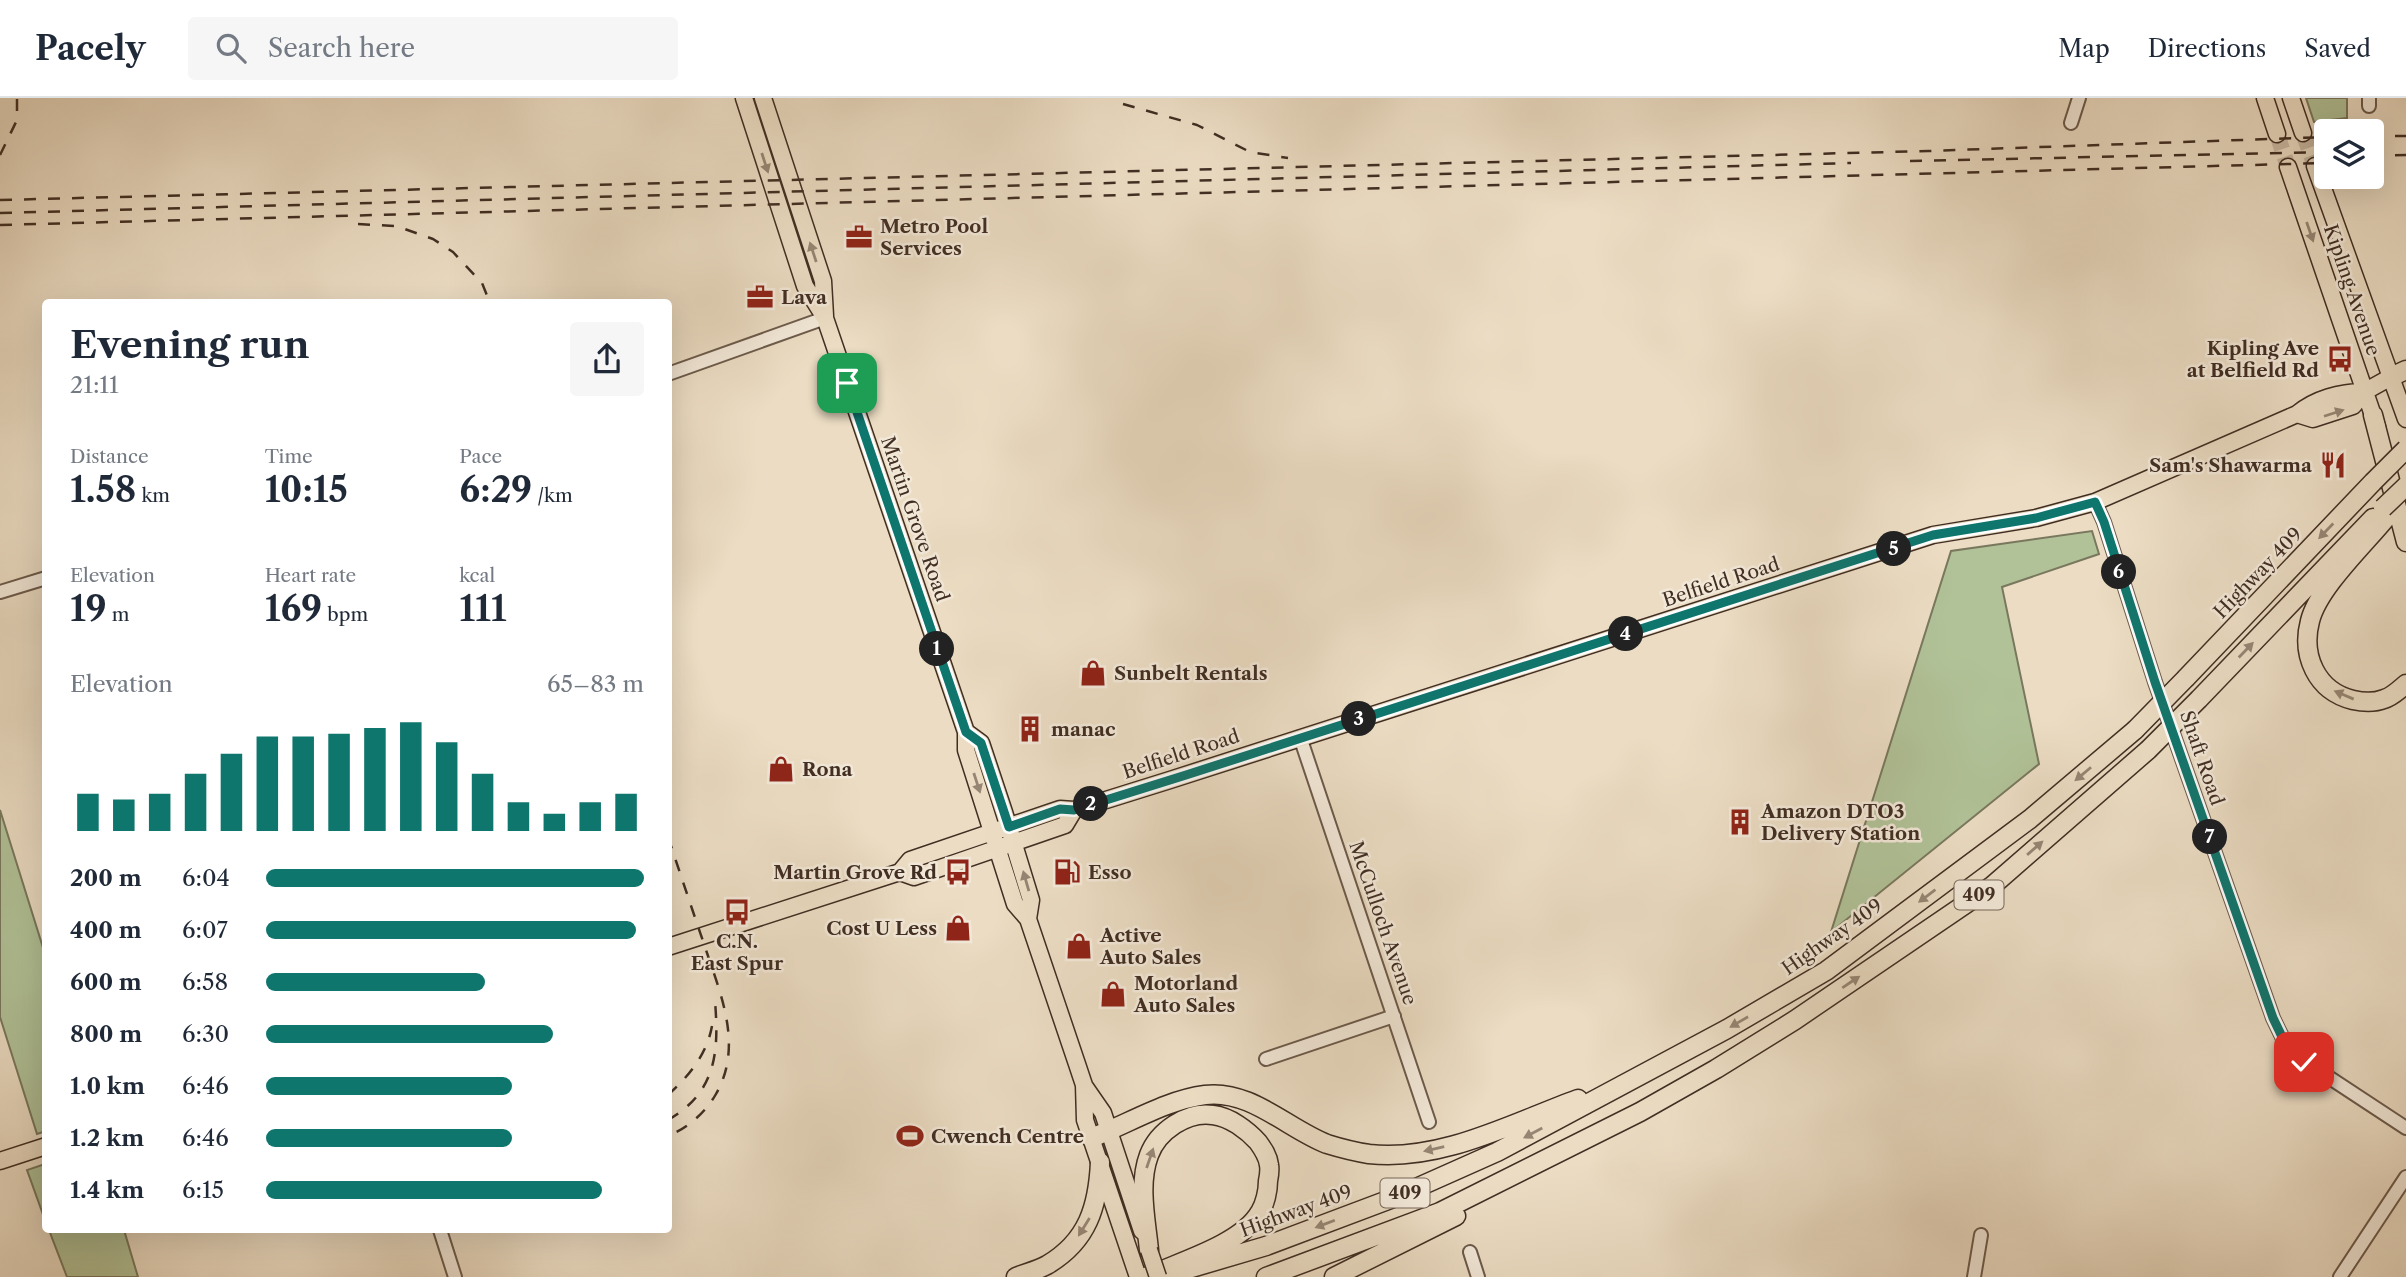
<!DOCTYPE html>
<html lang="en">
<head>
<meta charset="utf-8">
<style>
	body { margin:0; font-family:"Libre Caslon Text",serif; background:#f6f6f7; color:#1f2937; height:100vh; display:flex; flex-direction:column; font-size:26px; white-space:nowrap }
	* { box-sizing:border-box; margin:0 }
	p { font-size:23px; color:#747a83 }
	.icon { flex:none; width:38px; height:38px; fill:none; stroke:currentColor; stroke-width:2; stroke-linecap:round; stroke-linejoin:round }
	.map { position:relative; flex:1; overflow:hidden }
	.drawer { position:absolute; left:42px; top:201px; width:630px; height:934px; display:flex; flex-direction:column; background:#fff; border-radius:7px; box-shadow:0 7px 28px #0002 }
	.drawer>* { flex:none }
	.buttons { position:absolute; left:2314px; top:21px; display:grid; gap:14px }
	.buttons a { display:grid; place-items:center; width:70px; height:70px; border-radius:7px; background:#fff; box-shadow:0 7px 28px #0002; font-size:35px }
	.pin { position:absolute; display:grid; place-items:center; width:60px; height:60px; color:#fff; margin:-30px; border-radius:14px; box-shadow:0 4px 10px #0006 }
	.km { position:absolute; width:35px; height:35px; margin:-18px; border-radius:50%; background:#222; color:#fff; font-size:19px; line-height:35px; text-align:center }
	.round { display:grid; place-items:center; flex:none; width:74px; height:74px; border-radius:7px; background:#f6f6f7 }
	.overview { display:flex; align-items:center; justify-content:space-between; height:119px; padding:0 28px }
	h1 { font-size:38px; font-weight:700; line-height:52px }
	.figures { display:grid; grid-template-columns:repeat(3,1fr); gap:10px; height:119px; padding:7px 28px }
	.figures div { display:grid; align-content:center }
	.figures b { font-size:35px; font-weight:700 }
	.figures small { font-size:19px; font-weight:400 }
	.figures p { font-size:19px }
	.chart { height:196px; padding:14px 28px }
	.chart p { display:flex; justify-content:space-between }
	.chart svg { width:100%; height:126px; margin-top:7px; stroke:#0f766e; stroke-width:6 }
	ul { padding:0 28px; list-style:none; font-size:23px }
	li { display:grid; grid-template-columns:112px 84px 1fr; align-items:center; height:52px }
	li i { height:18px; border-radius:9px; background:#0f766e }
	header { display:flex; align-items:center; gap:42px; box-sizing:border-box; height:98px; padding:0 35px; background:#fff; border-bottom:2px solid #e0e1e3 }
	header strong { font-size:33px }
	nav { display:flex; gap:38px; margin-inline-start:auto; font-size:24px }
	.search { width:490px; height:63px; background:#f6f6f7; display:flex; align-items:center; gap:18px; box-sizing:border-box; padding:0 24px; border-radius:7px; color:#747a83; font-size:26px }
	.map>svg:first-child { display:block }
</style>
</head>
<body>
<header>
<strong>Pacely</strong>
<div class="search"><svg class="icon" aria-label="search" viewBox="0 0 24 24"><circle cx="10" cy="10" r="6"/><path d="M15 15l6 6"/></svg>Search here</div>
<nav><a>Map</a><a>Directions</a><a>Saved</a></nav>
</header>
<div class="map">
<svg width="2406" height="1179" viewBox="0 0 2406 1179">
	<rect width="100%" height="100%" fill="#ebdcc3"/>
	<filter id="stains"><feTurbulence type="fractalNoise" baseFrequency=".00286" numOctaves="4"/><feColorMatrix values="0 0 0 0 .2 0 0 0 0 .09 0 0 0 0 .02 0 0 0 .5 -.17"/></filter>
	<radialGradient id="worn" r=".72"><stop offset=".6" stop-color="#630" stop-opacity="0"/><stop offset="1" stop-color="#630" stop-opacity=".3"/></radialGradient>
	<!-- green -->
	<path fill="#b1c298" stroke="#79785e" stroke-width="2" d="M2306,0H2347V20L2314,24Z
		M2092,433L2099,456L2002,489L2039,666L1831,834L1951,453Z
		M0,712L45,856L46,1033L37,1036L0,919Z
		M45,1066H46L45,1122L27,1072Z
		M49,1132H124L138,1179H67Z"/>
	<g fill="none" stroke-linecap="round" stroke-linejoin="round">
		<!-- major-tunnel -->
		<path stroke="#c9b9a3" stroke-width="16" stroke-dasharray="16 8" stroke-linecap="butt" d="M2303,35L2315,68
			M2277,36L2288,69"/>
		<!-- minor casing -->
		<g stroke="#6c5a4b" stroke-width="16">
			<path id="minor" d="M2369,0V8
				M2071,25L2079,0
				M668,276L825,220
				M2095,404L2104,424L2155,584L2273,920L2286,947L2295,957L2406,1030
				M0,494L46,480
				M1300,639L1429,1024
				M1266,961L1394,918
				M440,1132L455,1179
				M1470,1154L1478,1179
				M1974,1179L1981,1137
				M2340,1179L2406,1079"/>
		</g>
		<!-- major casing -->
		<g stroke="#412e23" stroke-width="19">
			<path id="major" d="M744,0L805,188L825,220L966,634V652L1015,806L1028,821L1077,966L1084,987L1085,1022L1138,1179
				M763,0L823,183L825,218
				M2265,0L2277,36
				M2291,0L2303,35
				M2315,68L2406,321
				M2288,69L2377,329
				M2297,316L2313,321L2353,308L2364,294L2391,279
				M966,634L981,645L1004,714L1031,802L1028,821
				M900,774L914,779L1065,727L1074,712
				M668,849L900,774L910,762L1060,711L1074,712L1170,682L1933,437L2036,420L2095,404L2297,316C2315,301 2340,294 2364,294
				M1085,989L1103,1015L1142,1133
				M0,1063L46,1048"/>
		</g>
		<!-- highway casing -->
		<g stroke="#412e23" stroke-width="21">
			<path id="highway" d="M2391,279L2406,272
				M2373,317L2406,444
				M2386,420C2364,447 2318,490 2310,523C2301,557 2316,593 2353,602C2362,604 2374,605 2384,601C2392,599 2400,591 2406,586
				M2186,580L2373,384
				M2199,601L2373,420
				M1091,1040C1128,1026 1166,1002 1205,997C1250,991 1288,1031 1327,1046C1340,1050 1356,1054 1369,1056C1441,1064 1512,1025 1578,1001
				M1016,1179C1026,1175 1038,1172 1047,1167C1088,1143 1098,1108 1100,1064
				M1146,1179C1179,1164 1242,1146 1260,1114C1265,1106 1268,1093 1268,1083C1269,1078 1270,1072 1269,1067C1268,1058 1263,1051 1258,1044C1247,1032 1230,1019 1213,1017C1187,1013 1158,1033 1149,1057C1138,1086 1146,1122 1149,1152
				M1161,1179L1266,1148L1396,1099L1497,1054L1727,931L1826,873L2030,721L2135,632
				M1266,1179L1440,1114L1640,1014L1716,971L1795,922L1992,788L2148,652
				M1334,1179L1456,1118"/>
		</g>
		<!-- minor -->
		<use href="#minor" stroke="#f2e8d8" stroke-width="12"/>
		<!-- major -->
		<use href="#major" stroke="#ebdcc3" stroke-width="16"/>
		<!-- highway -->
		<use href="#highway" stroke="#ebdcc3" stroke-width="18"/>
		<!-- rail -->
		<path stroke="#412e23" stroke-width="2.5" stroke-dasharray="12 12" stroke-linecap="butt" d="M1123,6L1197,27L1250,54L1288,60
			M2371,38H2406
			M0,57L17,22V0
			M2371,58L2406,57
			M1910,63L2326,54
			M0,102L1928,53L2326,39
			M0,115L1851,65
			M358,126L396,128L433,141L453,154L482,185L490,205
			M0,127L2326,65
			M668,739C680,775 692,811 704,846C720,895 744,947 716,996C705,1015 689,1029 668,1038
			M668,997C689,978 707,956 712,928
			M668,1022C717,994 719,953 715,903"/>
		<!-- major-bridge casing -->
		<g stroke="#412e23" stroke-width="19" stroke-linecap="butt">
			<path id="major-bridge" d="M1149,1152L1158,1179"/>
		</g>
		<!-- highway-bridge casing -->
		<g stroke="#412e23" stroke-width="21" stroke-linecap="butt">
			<path id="highway-bridge" d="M2373,384L2406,351
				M2383,410L2406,388
				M2135,632L2186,580
				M2148,652L2199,601"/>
		</g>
		<!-- major-bridge -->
		<use href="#major-bridge" stroke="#ebdcc3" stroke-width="16"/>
		<!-- highway-bridge -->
		<use href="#highway-bridge" stroke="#ebdcc3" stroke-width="18"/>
	</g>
	<!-- one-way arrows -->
	<defs><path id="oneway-solid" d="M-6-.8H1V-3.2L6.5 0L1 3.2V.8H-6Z" transform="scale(1.75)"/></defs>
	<g fill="#968573">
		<use href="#oneway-solid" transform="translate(765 65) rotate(72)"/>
		<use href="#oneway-solid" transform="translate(2310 134) rotate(71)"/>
		<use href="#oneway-solid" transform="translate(813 154) rotate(-108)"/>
		<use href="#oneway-solid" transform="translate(2334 315) rotate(-18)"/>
		<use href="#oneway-solid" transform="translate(2326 433) rotate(134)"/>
		<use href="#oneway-solid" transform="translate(2246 552) rotate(-46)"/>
		<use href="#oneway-solid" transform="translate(2344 597) rotate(-157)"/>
		<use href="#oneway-solid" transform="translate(2083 676) rotate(140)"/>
		<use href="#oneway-solid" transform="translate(977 685) rotate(72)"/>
		<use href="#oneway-solid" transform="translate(2035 750) rotate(-41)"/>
		<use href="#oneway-solid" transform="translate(1026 783) rotate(-106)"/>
		<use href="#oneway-solid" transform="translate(1927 798) rotate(143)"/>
		<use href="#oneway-solid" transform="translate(1851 884) rotate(-34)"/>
		<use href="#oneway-solid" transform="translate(1739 924) rotate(150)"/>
		<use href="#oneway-solid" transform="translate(1533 1035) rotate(152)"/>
		<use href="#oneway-solid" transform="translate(1434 1051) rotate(167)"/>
		<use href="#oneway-solid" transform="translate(1150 1060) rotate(-71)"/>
		<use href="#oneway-solid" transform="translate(1325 1126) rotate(159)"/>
		<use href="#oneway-solid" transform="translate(1084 1129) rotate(122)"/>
	</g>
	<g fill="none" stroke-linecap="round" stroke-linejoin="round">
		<!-- route casing -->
		<g stroke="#fff" stroke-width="14">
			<path id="route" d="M847,285L966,634L981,645L1009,729L1060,711L1074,712L1186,677L1933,437L2036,420L2095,404L2104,424L2155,584L2273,920L2286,947L2304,964"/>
		</g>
		<!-- route -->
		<use href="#route" stroke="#0f766e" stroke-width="9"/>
	</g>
	<!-- icons -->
	<defs>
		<g id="office-bare" transform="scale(2.1)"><path d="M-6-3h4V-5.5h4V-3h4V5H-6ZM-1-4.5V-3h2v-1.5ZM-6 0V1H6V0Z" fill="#8f2418" stroke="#f2e8d8" stroke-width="2.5" paint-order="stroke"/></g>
		<g id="bus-bare" transform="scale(2.1)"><path d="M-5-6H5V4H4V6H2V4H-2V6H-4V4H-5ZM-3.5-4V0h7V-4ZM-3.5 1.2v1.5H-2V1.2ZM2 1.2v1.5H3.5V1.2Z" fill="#8f2418" stroke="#f2e8d8" stroke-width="2.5" paint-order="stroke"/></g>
		<g id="restaurant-bare" transform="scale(2.1)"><path d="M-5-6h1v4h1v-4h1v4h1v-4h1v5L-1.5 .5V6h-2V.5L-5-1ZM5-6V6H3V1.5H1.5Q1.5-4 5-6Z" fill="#8f2418" stroke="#f2e8d8" stroke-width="2.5" paint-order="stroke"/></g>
		<g id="shop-bare" transform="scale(2.1)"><path d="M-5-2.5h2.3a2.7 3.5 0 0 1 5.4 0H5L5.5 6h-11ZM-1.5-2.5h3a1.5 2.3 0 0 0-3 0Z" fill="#8f2418" stroke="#f2e8d8" stroke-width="2.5" paint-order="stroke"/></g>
		<g id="building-bare" transform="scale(2.1)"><path d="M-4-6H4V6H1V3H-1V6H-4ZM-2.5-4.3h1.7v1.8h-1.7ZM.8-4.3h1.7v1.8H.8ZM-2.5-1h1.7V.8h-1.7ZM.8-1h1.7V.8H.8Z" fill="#8f2418" stroke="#f2e8d8" stroke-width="2.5" paint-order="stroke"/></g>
		<g id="fuel-bare" transform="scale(2.1)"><path d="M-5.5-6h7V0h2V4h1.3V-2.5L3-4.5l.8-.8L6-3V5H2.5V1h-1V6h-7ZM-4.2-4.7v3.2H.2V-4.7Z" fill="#8f2418" stroke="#f2e8d8" stroke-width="2.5" paint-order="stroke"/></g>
		<g id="stadium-bare" transform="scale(2.1)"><path d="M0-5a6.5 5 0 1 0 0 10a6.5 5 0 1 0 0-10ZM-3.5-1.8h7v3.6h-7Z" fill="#8f2418" stroke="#f2e8d8" stroke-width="2.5" paint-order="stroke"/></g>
	</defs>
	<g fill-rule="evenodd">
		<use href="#office-bare" x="859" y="139"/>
		<use href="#office-bare" x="760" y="199"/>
		<use href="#bus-bare" x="2340" y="261"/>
		<use href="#restaurant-bare" x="2333" y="367"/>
		<use href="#shop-bare" x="1093" y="575"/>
		<use href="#building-bare" x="1030" y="631"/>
		<use href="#shop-bare" x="781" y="671"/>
		<use href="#building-bare" x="1740" y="724"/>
		<use href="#bus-bare" x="958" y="774"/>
		<use href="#fuel-bare" x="1067" y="774"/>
		<use href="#bus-bare" x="737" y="814"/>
		<use href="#shop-bare" x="958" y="830"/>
		<use href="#shop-bare" x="1079" y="848"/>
		<use href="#shop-bare" x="1113" y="896"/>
		<use href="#stadium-bare" x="910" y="1038"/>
	</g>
	<g text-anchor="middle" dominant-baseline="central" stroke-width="5" stroke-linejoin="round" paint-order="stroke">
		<!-- shield labels -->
		<g fill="#f2e8d8" stroke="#766659" stroke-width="2">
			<rect x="1954.5" y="782.5" width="49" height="29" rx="5"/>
			<rect x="1380.5" y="1080.5" width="49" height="29" rx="5"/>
		</g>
		<g font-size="18" font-weight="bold" fill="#412e23">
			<text x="1979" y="797">409</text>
			<text x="1405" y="1095">409</text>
		</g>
		<!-- poi labels -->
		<g font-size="19" font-weight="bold" fill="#412e23" stroke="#f2e8d8" text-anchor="start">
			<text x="880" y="128">Metro Pool<tspan x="880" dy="22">Services</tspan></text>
			<text x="781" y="199">Lava</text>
			<text x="2319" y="250" text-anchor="end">Kipling Ave<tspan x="2319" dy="22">at Belfield Rd</tspan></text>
			<text x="2312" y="367" text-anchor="end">Sam's Shawarma</text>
			<text x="1114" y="575">Sunbelt Rentals</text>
			<text x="1051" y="631">manac</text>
			<text x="802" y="671">Rona</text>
			<text x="1761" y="713">Amazon DTO3<tspan x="1761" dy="22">Delivery Station</tspan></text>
			<text x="937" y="774" text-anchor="end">Martin Grove Rd</text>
			<text x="1088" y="774">Esso</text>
			<text x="937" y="830" text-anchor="end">Cost U Less</text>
			<text x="1100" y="837">Active<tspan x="1100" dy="22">Auto Sales</tspan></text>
			<text x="737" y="843" text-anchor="middle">C.N.<tspan x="737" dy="22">East Spur</tspan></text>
			<text x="1134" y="885">Motorland<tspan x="1134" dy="22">Auto Sales</tspan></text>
			<text x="931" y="1038">Cwench Centre</text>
		</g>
		<!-- street labels -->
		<g font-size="19" fill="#412e23" stroke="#f2e8d8">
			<text transform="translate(2352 192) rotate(71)">Kipling Avenue</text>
			<text transform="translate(915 421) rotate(71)">Martin Grove Road</text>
			<text transform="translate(2258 475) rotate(-46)">Highway 409</text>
			<text transform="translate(1721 484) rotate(-18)">Belfield Road</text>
			<text transform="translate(1181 656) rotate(-18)">Belfield Road</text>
			<text transform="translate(2202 660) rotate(71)">Shaft Road</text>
			<text transform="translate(1383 825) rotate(71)">McCulloch Avenue</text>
			<text transform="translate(1832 839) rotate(-35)">Highway 409</text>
			<text transform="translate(1296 1113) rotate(-20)">Highway 409</text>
		</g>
	</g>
	<rect width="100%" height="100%" filter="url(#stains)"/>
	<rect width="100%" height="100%" fill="url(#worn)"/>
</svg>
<div class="buttons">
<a><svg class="icon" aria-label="layers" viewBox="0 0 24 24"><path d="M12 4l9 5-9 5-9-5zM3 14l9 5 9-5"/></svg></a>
</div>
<div class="pin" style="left:847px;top:285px;background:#1e9e55"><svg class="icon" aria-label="arrive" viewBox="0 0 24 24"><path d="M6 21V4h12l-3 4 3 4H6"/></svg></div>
<div class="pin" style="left:2304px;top:964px;background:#d93025"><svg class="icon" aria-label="check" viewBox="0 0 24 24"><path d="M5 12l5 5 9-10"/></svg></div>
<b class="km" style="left:937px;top:551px">1</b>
<b class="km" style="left:1091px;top:706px">2</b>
<b class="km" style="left:1359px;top:621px">3</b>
<b class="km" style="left:1626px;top:536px">4</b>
<b class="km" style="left:1894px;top:451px">5</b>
<b class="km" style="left:2119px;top:474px">6</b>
<b class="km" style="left:2210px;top:739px">7</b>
<section class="drawer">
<div class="overview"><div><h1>Evening run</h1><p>21:11</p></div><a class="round"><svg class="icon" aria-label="share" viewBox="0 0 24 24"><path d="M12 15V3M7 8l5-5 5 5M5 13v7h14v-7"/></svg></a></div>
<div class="figures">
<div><p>Distance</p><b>1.58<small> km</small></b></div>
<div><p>Time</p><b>10:15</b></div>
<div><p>Pace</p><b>6:29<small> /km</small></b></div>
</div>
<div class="figures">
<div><p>Elevation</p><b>19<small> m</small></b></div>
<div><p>Heart rate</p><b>169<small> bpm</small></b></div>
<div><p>kcal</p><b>111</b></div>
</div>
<div class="chart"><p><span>Elevation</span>65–83 m</p>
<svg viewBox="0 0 160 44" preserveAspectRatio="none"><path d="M5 44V31M15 44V33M25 44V31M35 44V24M45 44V17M55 44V11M65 44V11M75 44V10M85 44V8M95 44V6M105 44V13M115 44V24M125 44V34M135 44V38M145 44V34M155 44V31"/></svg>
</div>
<ul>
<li><b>200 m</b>6:04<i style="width:100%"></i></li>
<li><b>400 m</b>6:07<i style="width:98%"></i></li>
<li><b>600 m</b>6:58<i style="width:58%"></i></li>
<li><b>800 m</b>6:30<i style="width:76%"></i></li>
<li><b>1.0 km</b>6:46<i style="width:65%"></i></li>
<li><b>1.2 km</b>6:46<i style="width:65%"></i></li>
<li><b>1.4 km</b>6:15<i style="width:89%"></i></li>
</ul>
</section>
</div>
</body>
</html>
